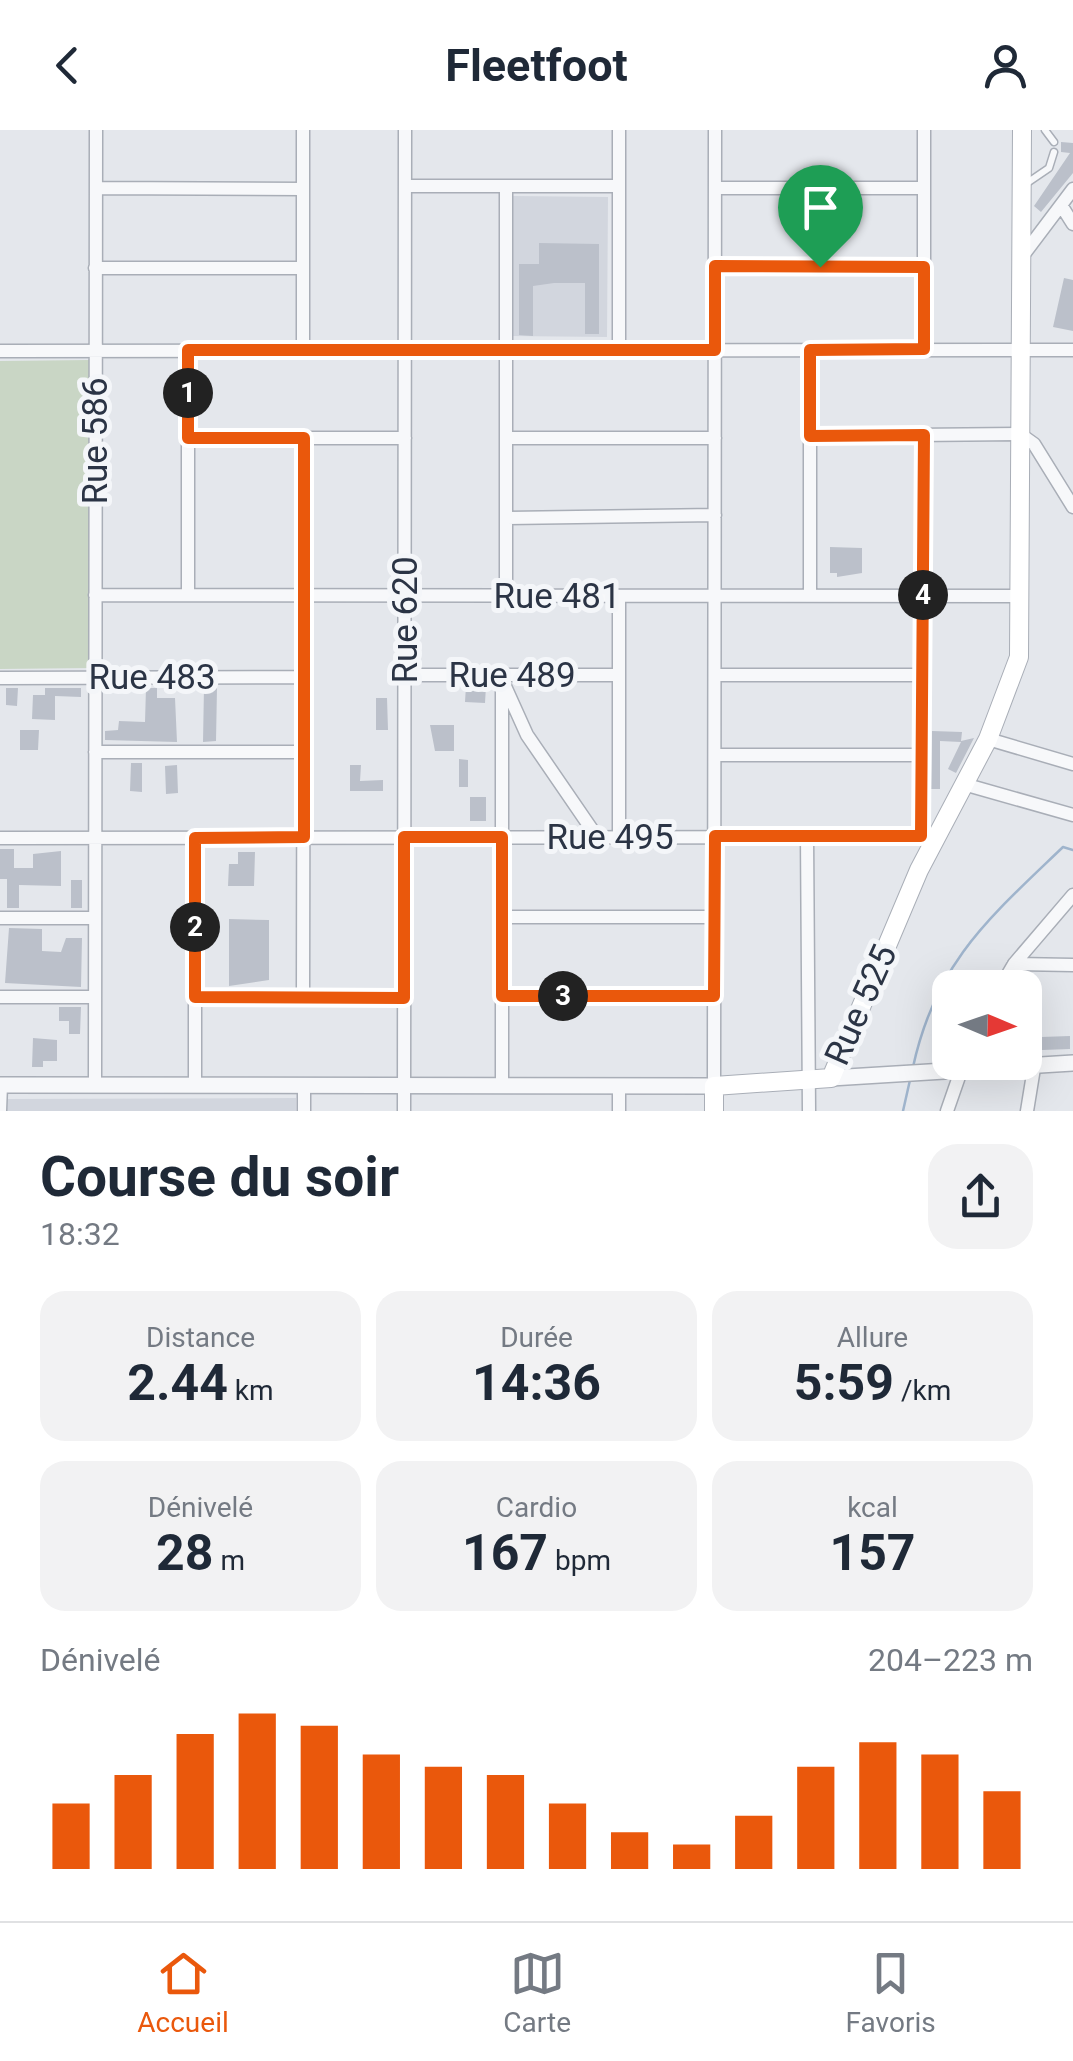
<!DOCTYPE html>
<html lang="fr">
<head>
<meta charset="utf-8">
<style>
	body { margin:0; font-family:Roboto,sans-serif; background:#f2f2f3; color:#1f2937; height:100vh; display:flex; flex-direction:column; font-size:38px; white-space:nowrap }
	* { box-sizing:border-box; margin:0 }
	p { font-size:32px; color:#747a83 }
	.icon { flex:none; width:55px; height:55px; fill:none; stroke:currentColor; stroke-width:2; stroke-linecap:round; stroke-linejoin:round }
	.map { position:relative; height:981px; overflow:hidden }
	.drawer { display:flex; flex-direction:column; background:#fff; flex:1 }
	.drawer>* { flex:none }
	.needle { width:65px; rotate:92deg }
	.controls { position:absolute; left:932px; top:840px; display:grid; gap:20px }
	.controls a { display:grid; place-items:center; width:110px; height:110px; border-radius:20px; background:#fff; box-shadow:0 10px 40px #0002; font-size:50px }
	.pin { position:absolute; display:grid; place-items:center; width:85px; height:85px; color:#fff; margin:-102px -42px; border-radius:50% 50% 50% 0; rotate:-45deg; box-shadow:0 0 10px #0007 }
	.pin .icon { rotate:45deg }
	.km { position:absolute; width:50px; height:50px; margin:-25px; border-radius:50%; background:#222; color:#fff; font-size:28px; line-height:50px; text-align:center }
	.round { display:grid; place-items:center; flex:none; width:105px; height:105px; border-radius:30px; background:#f2f2f3 }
	.overview { display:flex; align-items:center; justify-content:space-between; height:170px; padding:0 40px }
	h1 { font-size:55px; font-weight:700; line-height:75px }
	.metrics { display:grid; grid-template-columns:repeat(3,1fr); gap:15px; height:170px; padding:10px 40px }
	.metrics div { display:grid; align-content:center; border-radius:25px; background:#f2f2f3; text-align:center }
	.metrics b { font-size:50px; font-weight:700 }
	.metrics small { font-size:28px; font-weight:400 }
	.metrics p { font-size:28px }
	.chart { height:280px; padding:20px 40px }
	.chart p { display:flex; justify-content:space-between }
	.chart svg { width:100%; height:180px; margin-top:10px; stroke:#ea580c; stroke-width:6 }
	header { display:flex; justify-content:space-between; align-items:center; height:130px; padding:0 40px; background:#fff; font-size:45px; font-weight:700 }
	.tabs { display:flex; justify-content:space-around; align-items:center; height:140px; border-top:2px solid #e0e1e3; background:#fff; font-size:28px; color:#747a83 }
	.tabs a { display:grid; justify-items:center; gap:5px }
	.tabs .current { color:#ea580c }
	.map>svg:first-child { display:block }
</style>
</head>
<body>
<header><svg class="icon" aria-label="back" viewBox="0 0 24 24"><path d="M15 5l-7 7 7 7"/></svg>Fleetfoot<svg class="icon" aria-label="person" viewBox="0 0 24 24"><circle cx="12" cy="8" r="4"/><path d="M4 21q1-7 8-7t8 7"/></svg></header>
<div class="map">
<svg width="1073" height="981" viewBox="0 0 1073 981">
	<rect width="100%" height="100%" fill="#e4e7ec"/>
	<!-- built -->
	<path fill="#d2d6de" d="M512,66L608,67L607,207L511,206Z
		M296,968V981H6V969Z"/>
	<!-- green -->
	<path fill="#c9d6c5" d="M90,230L91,538L0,539V231Z"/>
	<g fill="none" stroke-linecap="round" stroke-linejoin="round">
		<!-- stream -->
		<path stroke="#9fb4cc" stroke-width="2.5" d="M913,937C936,832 988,789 1063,717L1073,720
			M903,981L910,950"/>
	</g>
	<!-- building -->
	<path fill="#bbc0ca" d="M1061,12L1073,13V43L1041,82L1034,76L1070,23L1061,22Z
		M539,113L599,114V204H585V153H554L533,156V206L519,205V134H539Z
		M1064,148L1073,150V201L1053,197Z
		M830,417L862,418V443L837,447V443H830Z
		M466,556H486L485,573L465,572Z
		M204,557L217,558L216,611L203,612Z
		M6,558H18L17,576L6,575Z
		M45,558H81V567L55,566V590L32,589L33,565H45Z
		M146,558H157V568H175L177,612L105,610V601L118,600L119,591L145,592Z
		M376,568H387L388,600H376Z
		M430,595H454V621H435Z
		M20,600H39L38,620H20Z
		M932,601L962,602L961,611L974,608L956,643L948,639L961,612L940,611V659H931Z
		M459,629L468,630V657H459Z
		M131,633H142V662L130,661Z
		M177,635L178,663L166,664L165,636Z
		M350,635H361L360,651L383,650V661H350Z
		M470,667H486V691H470Z
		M0,719H14V738H33V724L61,721V756L19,755V778H7V749H0Z
		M238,722H255L254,756H228L229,734H238Z
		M71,750H82V778H71Z
		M229,789L269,790V850L229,856Z
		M9,798L42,799V821L61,822L66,808H82L81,857L5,853Z
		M59,877H81L80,904H69V891H59Z
		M1070,906V919L1042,920L1041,907Z
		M33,908L57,910V931H43V937H32Z"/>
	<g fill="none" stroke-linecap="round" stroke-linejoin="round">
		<!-- service casing -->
		<g stroke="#a9aeb7" stroke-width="9">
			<path id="service" d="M1045,0L1054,12
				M1027,53L1049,38L1054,22"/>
		</g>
		<!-- minor casing -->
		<g stroke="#a9aeb7" stroke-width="15">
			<path id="minor" d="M405,56H619
				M96,58L303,59
				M715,58H924
				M1061,75L1073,94
				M1021,128L1073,59
				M715,137H924
				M95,138H303
				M924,219V0
				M303,220V0
				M619,220V0
				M0,221L1073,220
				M810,306L1020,304L1034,314L1073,377
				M188,308H405
				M506,308H715
				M506,388L715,385
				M95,465L1020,466
				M188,465V221
				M506,466V56
				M810,466V219
				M405,545H619
				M715,545H922
				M0,548L304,547
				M504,554L527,605L597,707
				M988,609L1073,634
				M95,622H304
				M715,625H921
				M967,655L1073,685
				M807,706L809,981
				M921,706L924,305
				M619,707V466
				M0,708L936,707
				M502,787H715
				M0,788H95
				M1014,834L1073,835
				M1000,858L1014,834L1073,765
				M502,866H714
				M0,867H95
				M195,867H404
				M303,867L304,308
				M95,955L96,0
				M195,955V708
				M502,956V545
				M714,956L715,0
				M0,981L1,955
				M304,981V955
				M404,981L405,0
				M619,981V956
				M947,981L963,935
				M1027,981L1035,932"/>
		</g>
		<!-- tertiary casing -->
		<g stroke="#a9aeb7" stroke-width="18">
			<path id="tertiary" d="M831,948L1073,933
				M0,955L714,956"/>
		</g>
		<!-- secondary casing -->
		<g stroke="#a9aeb7" stroke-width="20">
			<path id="secondary" d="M714,981V956L831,948L919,740L988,609L1019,527L1022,0"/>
		</g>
		<!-- service -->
		<use href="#service" stroke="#f7f8fa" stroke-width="6"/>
		<!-- minor -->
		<use href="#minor" stroke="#f7f8fa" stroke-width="12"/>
		<!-- tertiary -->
		<use href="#tertiary" stroke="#f7f8fa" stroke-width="15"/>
		<!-- secondary -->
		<use href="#secondary" stroke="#fff" stroke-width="18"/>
	</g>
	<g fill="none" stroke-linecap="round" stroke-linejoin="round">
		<!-- route casing -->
		<g stroke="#fff" stroke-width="20">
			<path id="route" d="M715,136L924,137V219L810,220V306L924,305L921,706H715L714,866H502V707H404V868L195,867V708L304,707V308H188V220H715Z"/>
		</g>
		<!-- route -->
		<use href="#route" stroke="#ea580c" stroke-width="12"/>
	</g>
	<g text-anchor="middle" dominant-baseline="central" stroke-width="10" stroke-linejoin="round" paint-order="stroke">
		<!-- street labels -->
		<g font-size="35" fill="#2b3445" stroke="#f4f6f9">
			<text transform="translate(95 311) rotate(-90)">Rue 586</text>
			<text x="557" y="466">Rue 481</text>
			<text transform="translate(405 490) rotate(-90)">Rue 620</text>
			<text x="512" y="545">Rue 489</text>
			<text x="152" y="547">Rue 483</text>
			<text x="610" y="707">Rue 495</text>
			<text transform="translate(861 875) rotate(-66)">Rue 525</text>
		</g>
	</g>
</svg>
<div class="controls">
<a><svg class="needle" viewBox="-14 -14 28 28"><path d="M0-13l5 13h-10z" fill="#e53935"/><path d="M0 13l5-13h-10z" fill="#747a83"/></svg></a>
</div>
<div class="pin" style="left:820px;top:137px;background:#1e9e55"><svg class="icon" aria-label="arrive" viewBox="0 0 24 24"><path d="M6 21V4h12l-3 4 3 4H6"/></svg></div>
<b class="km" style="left:188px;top:263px">1</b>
<b class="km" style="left:195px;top:797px">2</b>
<b class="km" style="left:563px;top:866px">3</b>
<b class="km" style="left:923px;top:465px">4</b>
</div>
<section class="drawer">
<div class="overview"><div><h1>Course du soir</h1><p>18:32</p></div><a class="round"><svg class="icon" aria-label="share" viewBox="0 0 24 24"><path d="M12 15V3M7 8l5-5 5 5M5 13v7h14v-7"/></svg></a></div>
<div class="metrics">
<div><p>Distance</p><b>2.44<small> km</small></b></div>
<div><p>Durée</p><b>14:36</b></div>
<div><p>Allure</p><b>5:59<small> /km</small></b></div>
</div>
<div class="metrics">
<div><p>Dénivelé</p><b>28<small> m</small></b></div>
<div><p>Cardio</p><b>167<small> bpm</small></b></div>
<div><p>kcal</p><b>157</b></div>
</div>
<div class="chart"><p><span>Dénivelé</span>204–223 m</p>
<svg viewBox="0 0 160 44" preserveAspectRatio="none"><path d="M5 44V28M15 44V21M25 44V11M35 44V6M45 44V9M55 44V16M65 44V19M75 44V21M85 44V28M95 44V35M105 44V38M115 44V31M125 44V19M135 44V13M145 44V16M155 44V25"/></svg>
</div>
</section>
<nav class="tabs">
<a class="current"><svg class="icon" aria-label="home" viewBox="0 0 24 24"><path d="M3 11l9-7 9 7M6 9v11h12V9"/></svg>Accueil</a>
<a><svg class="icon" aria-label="map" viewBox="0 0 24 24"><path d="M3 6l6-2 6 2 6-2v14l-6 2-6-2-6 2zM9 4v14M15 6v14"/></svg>Carte</a>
<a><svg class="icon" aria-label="saved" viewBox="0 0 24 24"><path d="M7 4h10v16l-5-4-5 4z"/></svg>Favoris</a>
</nav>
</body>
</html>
